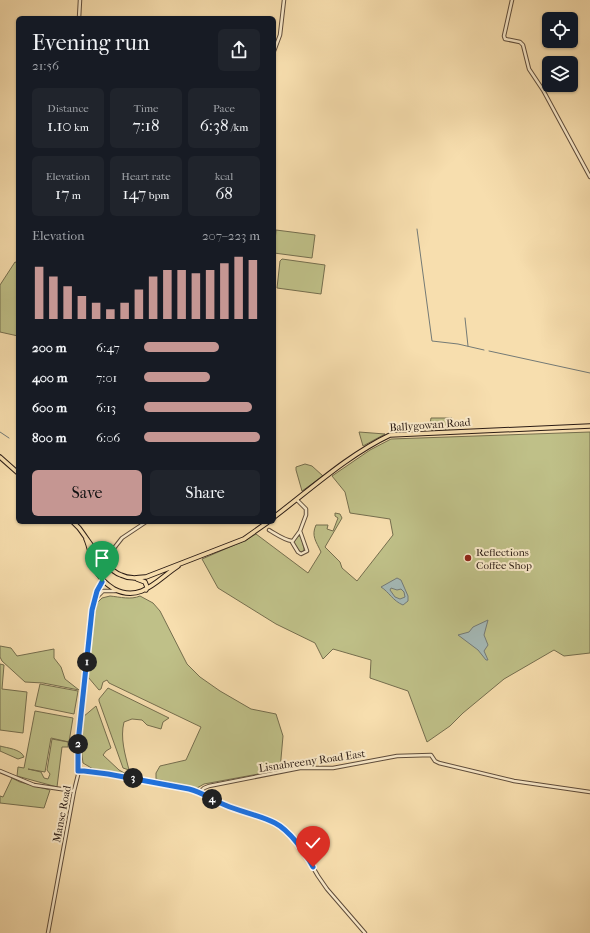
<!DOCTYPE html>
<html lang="en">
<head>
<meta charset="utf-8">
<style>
	body { margin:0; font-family:"IM FELL French Canon",serif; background:#20242c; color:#f1f3f6; height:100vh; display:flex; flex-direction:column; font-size:15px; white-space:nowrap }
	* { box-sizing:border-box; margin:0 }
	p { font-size:13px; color:#9ea1a6 }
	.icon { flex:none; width:22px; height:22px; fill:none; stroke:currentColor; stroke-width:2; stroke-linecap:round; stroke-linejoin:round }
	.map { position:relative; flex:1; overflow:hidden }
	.sheet { position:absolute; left:16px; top:16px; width:260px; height:508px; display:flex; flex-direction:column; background:#171b24; border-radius:6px; box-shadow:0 1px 3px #0004 }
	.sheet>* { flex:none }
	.tools { position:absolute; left:542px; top:12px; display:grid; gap:8px }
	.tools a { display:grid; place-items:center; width:36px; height:36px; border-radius:6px; background:#171b24; box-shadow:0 1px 3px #0004; font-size:20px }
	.pin { position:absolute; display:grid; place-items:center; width:34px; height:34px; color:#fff; margin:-41px -17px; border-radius:50% 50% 50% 0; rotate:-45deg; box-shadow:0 0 4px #0007 }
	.pin .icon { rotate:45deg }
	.km { position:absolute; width:20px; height:20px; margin:-10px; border-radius:50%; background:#222; color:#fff; font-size:11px; line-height:20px; text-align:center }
	.round { display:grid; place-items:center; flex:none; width:42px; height:42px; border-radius:6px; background:#20242c }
	.headline { display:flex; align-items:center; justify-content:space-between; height:68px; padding:0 16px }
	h1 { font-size:22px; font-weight:600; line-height:30px }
	.metrics { display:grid; grid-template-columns:repeat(3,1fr); gap:6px; height:68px; padding:4px 16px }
	.metrics div { display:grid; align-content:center; border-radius:6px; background:#20242c; text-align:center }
	.metrics b { font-size:17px; font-weight:600 }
	.metrics small { font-size:11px; font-weight:400 }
	.metrics p { font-size:11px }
	.chart { height:112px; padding:8px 16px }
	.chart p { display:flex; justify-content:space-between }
	.chart svg { width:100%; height:72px; margin-top:4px; stroke:#c59692; stroke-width:6 }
	.action { display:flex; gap:8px; margin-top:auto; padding:8px 16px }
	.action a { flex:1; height:46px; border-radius:6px; background:#c59692; color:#111; font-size:16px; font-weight:600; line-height:46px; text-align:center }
	.action a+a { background:#20242c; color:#f1f3f6 }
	ul { padding:0 16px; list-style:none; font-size:13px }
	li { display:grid; grid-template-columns:64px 48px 1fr; align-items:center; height:30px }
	li i { height:10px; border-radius:5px; background:#c59692 }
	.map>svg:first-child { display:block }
</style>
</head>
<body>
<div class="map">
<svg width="590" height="933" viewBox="0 0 590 933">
	<rect width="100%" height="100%" fill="#f7deae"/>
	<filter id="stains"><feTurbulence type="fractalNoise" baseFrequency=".005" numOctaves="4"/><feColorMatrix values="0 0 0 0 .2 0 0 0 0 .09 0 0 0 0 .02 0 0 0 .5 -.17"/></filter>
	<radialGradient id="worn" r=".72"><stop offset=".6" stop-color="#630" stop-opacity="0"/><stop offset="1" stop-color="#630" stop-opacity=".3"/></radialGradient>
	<!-- green -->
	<path fill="#bfc088" stroke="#756e4e" d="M276,230L315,235L312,258L274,253Z
		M282,259L325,265L321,294L277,288L280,261Z
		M15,262L18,263V336L0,332V285Z
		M431,418H452L450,429L429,430Z
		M359,432L385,434L363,446Z
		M590,432V653L564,656L554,650L504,679L463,713L450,726L427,742L408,691L370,678L371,660L333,649L323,659L315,643L276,624L218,588L202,559L246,540L256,534L308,573L321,552C316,541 311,536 316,525H328L327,529L333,531L338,518L335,516V513L340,514L342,518L325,547L340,562L342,568L357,581L393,535L390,519L350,513L345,492L332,476L370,450L391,439Z
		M305,464L312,466L323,476L302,491L296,470V467Z
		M298,536H301L304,549L303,552H300L293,542Z
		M110,596C120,597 131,600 140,596L153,603L160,611L187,664L200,677L220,691L251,709L276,714L283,736L280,770L204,784L197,788L156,779V773L160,766L186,760L201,727L109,683L107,680L103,682L101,689L99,690L88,677L94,616L97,603L102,598Z
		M0,646L11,648L17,656L54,649V658L61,667L65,679L79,690L43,683L25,682L2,661L0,657Z
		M0,664L4,665L2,689L27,692L23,733L0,730Z
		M40,684L78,691L74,714L35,706Z
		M108,688L169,718L163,722L161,729L147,725L142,720L132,719L124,722C120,738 125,754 129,770L123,768L99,701V699Z
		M96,706L111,748L106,751L103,755L119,770L128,775L93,769L83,763L81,748L83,717Z
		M35,711L73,718L69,742L51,738L45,772L28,769L41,772L44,778L48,779L50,774L47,770L52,739L68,742V747H62L57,787L17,776L18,767L24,768Z
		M0,746C7,748 21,749 24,757L18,759L0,751Z
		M12,778L20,782L50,790L44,808L0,803V796L3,797Z"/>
	<!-- water -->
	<path fill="#a4b9b7" stroke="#747a76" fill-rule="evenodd" d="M397,578L401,580L408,596V601L403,605C393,601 389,592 381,587ZM391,588L397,590L401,589L404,592L405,597L400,599L395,597L390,590Z
		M488,620L484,635L488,645L484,651L488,660H486L478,650L458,635L469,632L473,627Z"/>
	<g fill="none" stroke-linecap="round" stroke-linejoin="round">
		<!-- stream -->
		<path stroke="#747a76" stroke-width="1" d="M417,229L432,341L458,344L484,350
			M465,318L468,346
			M489,351L590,373
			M0,432L9,438"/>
		<!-- minor casing -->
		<g stroke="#5e4c3b" stroke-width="4.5">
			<path id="minor" d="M512,0L504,36L505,39L520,42L523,45L529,69L543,90L590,177
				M79,18L80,0
				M274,51L280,35L284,0
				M297,500L306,509V515L300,531L307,551L301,554L298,552L292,542L300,531
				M269,530C276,534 284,540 292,541
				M104,561L122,538L146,522
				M96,598L103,591H116
				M0,771L34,785L74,791
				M78,771H85L108,774L194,790L226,806L277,824L287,833L305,854L318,876L327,889L365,933
				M200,792L204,788L209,786L300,768H333L397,756L431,755L435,761L439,763L514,781L590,792
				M48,933L74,791L78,775V743L92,609L97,591L103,580"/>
		</g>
		<!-- major casing -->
		<g stroke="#2b1c15" stroke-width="5.5">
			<path id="major" d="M0,457L18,473
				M274,517C311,489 348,455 390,435L590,426
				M73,522L79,528C89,541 106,570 121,575C129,579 137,578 146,577L244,539L268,522
				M86,539C90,548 91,559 95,569C99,577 106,584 114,589C141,603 158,579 178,566
				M99,574V569L104,561
				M137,579L145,582L147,587L146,590"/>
		</g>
		<!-- minor -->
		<use href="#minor" stroke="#faeaca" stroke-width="2.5"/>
		<!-- major -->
		<use href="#major" stroke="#f7deae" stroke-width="3.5"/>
	</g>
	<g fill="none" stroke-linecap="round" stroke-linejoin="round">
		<!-- route casing -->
		<g stroke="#fff" stroke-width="8">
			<path id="route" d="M102,582L97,591L92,610L78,743V771H84L108,774L189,789C202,792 212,800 225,805C241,812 259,815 275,823C289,830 306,853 313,867"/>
		</g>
		<!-- route -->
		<use href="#route" stroke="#1a73e8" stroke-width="5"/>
	</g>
	<!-- markers -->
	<circle fill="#8f2418" stroke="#faeaca" stroke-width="1.5" cx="468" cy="558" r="4"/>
	<g text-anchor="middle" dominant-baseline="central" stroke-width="4" stroke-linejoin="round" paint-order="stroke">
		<!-- street labels -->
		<g font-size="11" fill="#2b1c15" stroke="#faeaca">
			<text transform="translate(430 425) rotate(-4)">Ballygowan Road</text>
			<text transform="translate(312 761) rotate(-8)">Lisnabreeny Road East</text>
			<text transform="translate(62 814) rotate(-79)">Manse Road</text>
		</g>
		<!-- poi labels -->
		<g font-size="11" fill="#2b1c15" stroke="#faeaca" text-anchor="start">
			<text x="476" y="552">Reflections<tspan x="476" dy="13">Coffee Shop</tspan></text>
		</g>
	</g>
	<rect width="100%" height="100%" filter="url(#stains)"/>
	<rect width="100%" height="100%" fill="url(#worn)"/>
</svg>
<div class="tools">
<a><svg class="icon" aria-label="locate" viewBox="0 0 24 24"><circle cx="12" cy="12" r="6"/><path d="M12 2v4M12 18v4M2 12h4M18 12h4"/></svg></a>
<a><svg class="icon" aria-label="layers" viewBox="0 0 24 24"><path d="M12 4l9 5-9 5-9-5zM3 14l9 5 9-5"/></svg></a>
</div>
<div class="pin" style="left:102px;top:582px;background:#1e9e55"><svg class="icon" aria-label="arrive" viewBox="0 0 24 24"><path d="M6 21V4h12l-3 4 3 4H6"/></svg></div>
<div class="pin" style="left:313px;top:867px;background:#d93025"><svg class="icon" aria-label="check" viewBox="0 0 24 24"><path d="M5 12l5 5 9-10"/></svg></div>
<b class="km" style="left:87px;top:662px">1</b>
<b class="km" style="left:78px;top:744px">2</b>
<b class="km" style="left:133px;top:778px">3</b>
<b class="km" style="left:212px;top:799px">4</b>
<section class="sheet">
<div class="headline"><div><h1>Evening run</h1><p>21:56</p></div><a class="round"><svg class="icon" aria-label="share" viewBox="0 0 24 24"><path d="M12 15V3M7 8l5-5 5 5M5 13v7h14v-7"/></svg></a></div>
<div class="metrics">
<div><p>Distance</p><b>1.10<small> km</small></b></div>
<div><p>Time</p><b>7:18</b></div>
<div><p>Pace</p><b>6:38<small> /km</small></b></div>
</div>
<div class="metrics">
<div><p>Elevation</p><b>17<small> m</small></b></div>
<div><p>Heart rate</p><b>147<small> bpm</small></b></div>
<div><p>kcal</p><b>68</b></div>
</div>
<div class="chart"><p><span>Elevation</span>207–223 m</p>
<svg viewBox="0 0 160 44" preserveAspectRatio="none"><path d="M5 44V12M15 44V18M25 44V24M35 44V30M45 44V34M55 44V38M65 44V34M75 44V26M85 44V18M95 44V14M105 44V14M115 44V16M125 44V14M135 44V10M145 44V6M155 44V8"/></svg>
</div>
<ul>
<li><b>200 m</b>6:47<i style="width:65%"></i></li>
<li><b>400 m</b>7:01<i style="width:57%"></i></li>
<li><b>600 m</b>6:13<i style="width:93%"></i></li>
<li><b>800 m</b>6:06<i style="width:100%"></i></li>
</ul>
<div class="action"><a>Save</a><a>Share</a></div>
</section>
</div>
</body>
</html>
